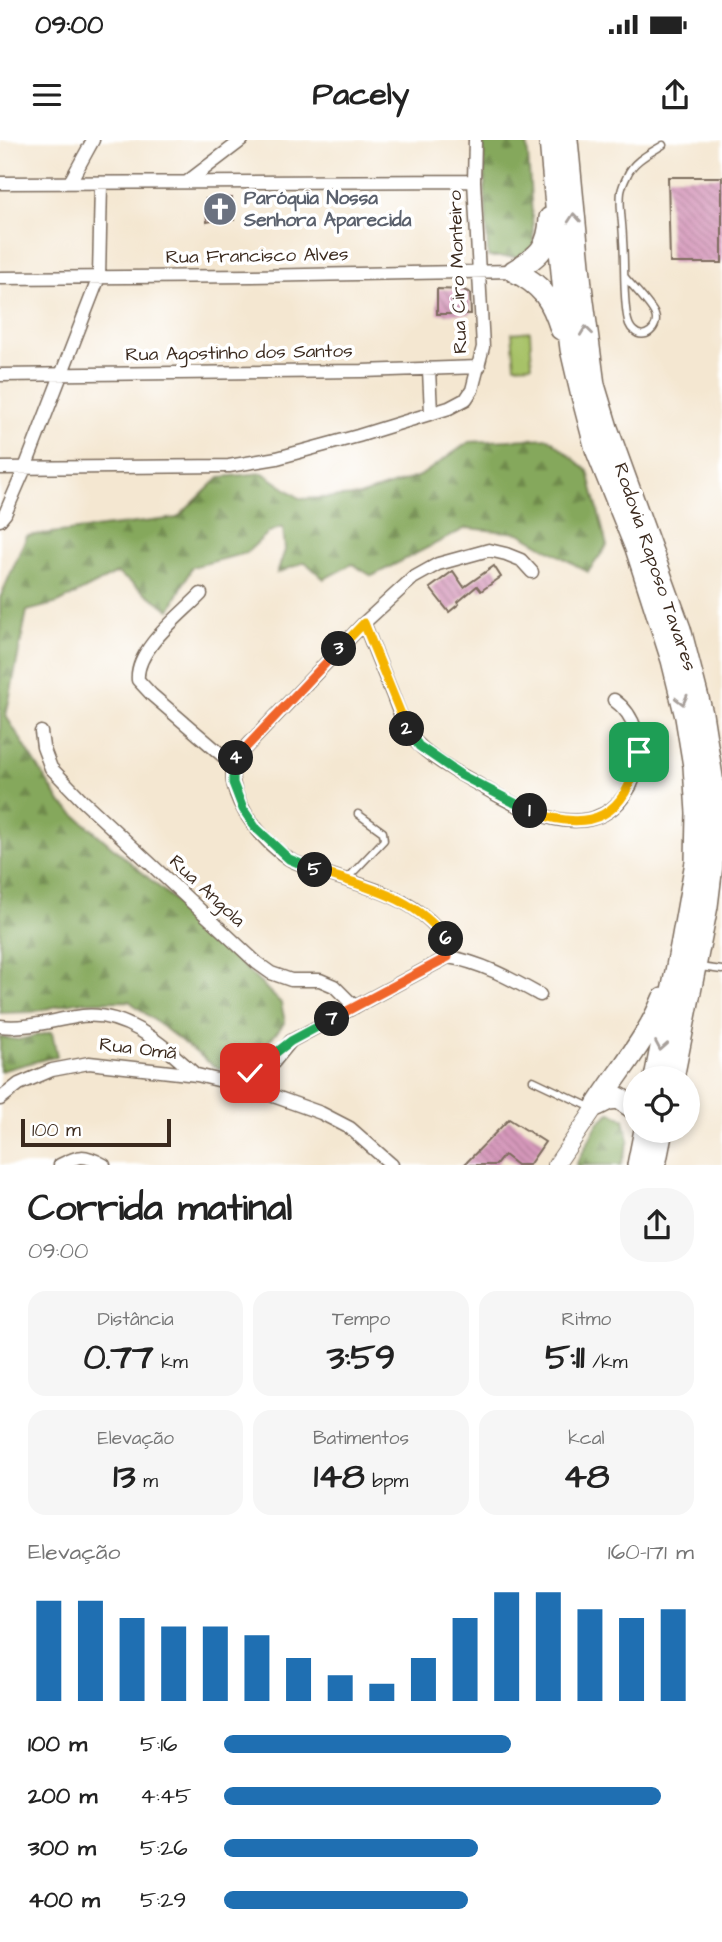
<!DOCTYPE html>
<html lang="pt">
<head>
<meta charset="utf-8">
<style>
	body { margin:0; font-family:"Architects Daughter",sans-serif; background:#f6f6f6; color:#222; height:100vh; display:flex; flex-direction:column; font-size:26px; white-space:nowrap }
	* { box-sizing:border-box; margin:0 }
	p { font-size:23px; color:#767676 }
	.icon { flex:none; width:38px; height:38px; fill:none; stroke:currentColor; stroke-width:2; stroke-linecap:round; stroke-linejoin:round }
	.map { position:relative; height:1025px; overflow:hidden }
	.drawer { display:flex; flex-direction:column; background:#fff; flex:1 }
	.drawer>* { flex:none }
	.buttons { position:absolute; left:623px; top:926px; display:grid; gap:14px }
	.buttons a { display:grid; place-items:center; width:77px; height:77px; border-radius:50%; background:#fff; box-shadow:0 4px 10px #0003; font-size:35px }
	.scale { position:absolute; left:21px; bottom:18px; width:150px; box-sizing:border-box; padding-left:7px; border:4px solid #3b2a1e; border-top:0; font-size:19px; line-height:24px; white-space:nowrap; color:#3b2a1e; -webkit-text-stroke:5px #fff; paint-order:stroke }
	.pin { position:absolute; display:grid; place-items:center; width:60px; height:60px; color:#fff; margin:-30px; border-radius:14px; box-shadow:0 4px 10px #0006 }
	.km { position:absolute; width:35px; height:35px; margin:-18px; border-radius:50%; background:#222; color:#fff; font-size:19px; line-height:35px; text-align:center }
	.round { display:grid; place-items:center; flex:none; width:74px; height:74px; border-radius:28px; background:#f6f6f6 }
	.head { display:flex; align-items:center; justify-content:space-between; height:119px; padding:0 28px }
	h1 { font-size:38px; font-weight:800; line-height:52px }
	.figures { display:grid; grid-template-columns:repeat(3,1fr); gap:10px; height:119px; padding:7px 28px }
	.figures div { display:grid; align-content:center; border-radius:18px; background:#f6f6f6; text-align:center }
	.figures b { font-size:35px; font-weight:800 }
	.figures small { font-size:19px; font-weight:400 }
	.figures p { font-size:19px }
	.chart { height:196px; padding:14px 28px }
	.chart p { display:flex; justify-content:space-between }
	.chart svg { width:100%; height:126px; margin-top:7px; stroke:#1f6fb2; stroke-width:6 }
	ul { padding:0 28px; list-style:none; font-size:23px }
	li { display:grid; grid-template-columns:112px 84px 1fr; align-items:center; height:52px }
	li i { height:18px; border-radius:9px; background:#1f6fb2 }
	.status { display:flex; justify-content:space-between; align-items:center; height:49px; padding:0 35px; background:#fff; direction:ltr }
	.status svg { height:19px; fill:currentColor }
	header { display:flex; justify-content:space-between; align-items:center; height:91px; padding:0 28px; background:#fff; font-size:32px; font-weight:800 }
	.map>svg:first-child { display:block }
</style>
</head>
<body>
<div class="status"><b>09:00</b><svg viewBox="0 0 49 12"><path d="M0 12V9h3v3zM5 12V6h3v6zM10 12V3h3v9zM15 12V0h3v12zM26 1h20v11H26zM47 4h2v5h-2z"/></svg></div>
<header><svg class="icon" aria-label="menu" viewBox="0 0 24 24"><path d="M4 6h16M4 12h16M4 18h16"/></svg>Pacely<svg class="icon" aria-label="share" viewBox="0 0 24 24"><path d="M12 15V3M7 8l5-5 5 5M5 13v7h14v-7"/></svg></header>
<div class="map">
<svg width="722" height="1025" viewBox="0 0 722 1025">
	<defs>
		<pattern id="forest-firs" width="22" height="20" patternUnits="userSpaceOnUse" patternTransform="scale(1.75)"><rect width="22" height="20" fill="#85a85c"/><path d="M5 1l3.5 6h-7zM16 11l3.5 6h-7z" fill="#6e894b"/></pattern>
		<pattern id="building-back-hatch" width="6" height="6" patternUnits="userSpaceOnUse" patternTransform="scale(1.75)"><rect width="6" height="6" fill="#d698bb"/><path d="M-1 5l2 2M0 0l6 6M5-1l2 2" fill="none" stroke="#af7c97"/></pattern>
	</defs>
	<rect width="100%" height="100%" fill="#fff"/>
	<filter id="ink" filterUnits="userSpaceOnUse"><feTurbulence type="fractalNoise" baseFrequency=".0143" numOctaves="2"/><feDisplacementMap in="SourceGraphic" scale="14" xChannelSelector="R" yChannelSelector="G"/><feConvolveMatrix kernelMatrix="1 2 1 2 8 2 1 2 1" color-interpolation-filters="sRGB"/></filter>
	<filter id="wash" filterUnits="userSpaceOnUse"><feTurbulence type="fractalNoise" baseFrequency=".00686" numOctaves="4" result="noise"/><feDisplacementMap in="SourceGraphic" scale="28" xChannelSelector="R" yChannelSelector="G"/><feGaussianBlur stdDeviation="1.57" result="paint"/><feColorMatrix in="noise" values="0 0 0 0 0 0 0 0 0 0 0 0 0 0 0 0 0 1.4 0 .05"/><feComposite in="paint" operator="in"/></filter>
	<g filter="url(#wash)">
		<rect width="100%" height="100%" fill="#f4e7d1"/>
		<!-- green -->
		<path fill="#a7c268" stroke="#717643" stroke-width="2" d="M530,191L532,225L515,226L512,193Z"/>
		<!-- forest -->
		<path fill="url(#forest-firs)" stroke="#60693d" stroke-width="2" d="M483,0H527L534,105L520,117H488Z
			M549,298L588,331L607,406L588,432L519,393L466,388L372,436L352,424L324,439L305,422L277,433L285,410L283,387L269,392L246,413L192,427L170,470L117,433L58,463L27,471L6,576L60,662L180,765L281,863L285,882C265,910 249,915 218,929L129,861L76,862L32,872L0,873V458L27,396L177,378L220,337L263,333L301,359L359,356L420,336L469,302Z
			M52,892L57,916L0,931V897L18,900Z
			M611,972L624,979L629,1000L621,1025H576L598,983Z"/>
		<g id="blocks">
			<!-- building -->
			<path fill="url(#building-back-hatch)" d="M668,37H722V123H670Z
				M232,58L234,80L221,79L207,82L206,59Z
				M437,149L464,150L470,153L471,174H437Z
				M494,426L501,437L481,451L477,446L458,462L459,464L449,472L430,448L453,431L464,447Z
				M509,979L545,1002L529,1025H517L504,1015L496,1025H464Z"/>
		</g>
	</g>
	<g filter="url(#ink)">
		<use href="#blocks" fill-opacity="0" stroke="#7c6c5d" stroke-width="2"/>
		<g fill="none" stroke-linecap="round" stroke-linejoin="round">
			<!-- lane casing -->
			<g stroke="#7c6c5d" stroke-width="9">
				<path id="lane" d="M625,137C632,146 652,166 655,175C660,188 644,201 634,191C629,187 628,182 627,176C623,151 625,125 623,100C623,85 619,66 621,52C622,47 625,40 627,36C633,21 650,13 663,5
					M347,739L384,700L383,692L358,674
					M700,827L722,830
					M533,940L592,968"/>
			</g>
			<!-- street casing -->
			<g stroke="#7c6c5d" stroke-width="15">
				<path id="street" d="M70,42L93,0
					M187,42L242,0
					M0,43L474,41
					M0,138L253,136L514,131
					M429,230L431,273
					M0,235L362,231L479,227
					M0,328L229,326L277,318L358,296L449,268L466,259L472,250L483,207L474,41L475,0
					M0,380L5,374L25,328L99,137L101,44
					M201,454C181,475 135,509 138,540L152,555L223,616L233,621C233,628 232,636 233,642C238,671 265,703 289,719C297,724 309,727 319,731C357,745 399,752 430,781C443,794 447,798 448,817
					M364,483C373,506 382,529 392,553C397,567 403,583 411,596C423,613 457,633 476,643C509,662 546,685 585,680C640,672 658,591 614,560
					M41,592L43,607L51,628L83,661L257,823L271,833L291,840H320L334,846L355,867
					M233,621L364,483L413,438L438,424L489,410L506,414L521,420L532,432
					M448,817C481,822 511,839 540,855
					M0,886C26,889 50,881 75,877C123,867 163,905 196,935
					M232,944L250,933L274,914
					M265,953L264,940L269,928L291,901L448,817
					M0,959L19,944L52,930L89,923L197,935L251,948L321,973L350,988L392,1025
					M60,1025C79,1015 84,1014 104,1025"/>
			</g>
			<!-- secondary casing -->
			<g stroke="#7c6c5d" stroke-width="18">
				<path id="secondary" d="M556,1025L597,965"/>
			</g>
			<!-- highway casing -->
			<g stroke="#7c6c5d" stroke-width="24">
				<path id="highway" d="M550,0L563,143L571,209L581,252L596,309L636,408L672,520L686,577L694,626L697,673L696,722L682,801L655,938
					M567,0L581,146L594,245L607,288L680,489L702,574L715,656L712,725L707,766L673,938
					M514,131C542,145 552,160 561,189
					M514,131C539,116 549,108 550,78
					M597,965C619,931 648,897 663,859
					M597,965L609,959L619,958L635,969
					M638,1025L645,990
					M655,1025L662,990"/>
			</g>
			<!-- lane -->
			<use href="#lane" stroke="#fff" stroke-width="6"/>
			<!-- street -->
			<use href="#street" stroke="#fff" stroke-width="12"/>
			<!-- secondary -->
			<use href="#secondary" stroke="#fff" stroke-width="16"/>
			<!-- highway -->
			<use href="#highway" stroke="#fff" stroke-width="21"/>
		</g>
		<!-- one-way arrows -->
		<defs><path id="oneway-chevron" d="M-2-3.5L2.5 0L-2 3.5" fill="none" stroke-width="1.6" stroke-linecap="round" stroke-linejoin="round" transform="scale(1.75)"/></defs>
		<g stroke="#a79f9a">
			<use href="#oneway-chevron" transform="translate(574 78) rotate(-95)"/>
			<use href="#oneway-chevron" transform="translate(586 191) rotate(-97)"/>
			<use href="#oneway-chevron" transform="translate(682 560) rotate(76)"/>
			<use href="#oneway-chevron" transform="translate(661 906) rotate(100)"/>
		</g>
	</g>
	<g fill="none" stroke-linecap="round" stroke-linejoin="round" filter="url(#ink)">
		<!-- split-1 casing -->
		<g stroke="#fff" stroke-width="14">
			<path id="split-1" d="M530,671C591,694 627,677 639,612"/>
		</g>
		<!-- split-2 casing -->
		<g stroke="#fff" stroke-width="14">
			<path id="split-2" d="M407,589L419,606L461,635L530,671"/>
		</g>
		<!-- split-3 casing -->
		<g stroke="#fff" stroke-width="14">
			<path id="split-3" d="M339,509L364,483L407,589"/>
		</g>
		<!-- split-4 casing -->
		<g stroke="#fff" stroke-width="14">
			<path id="split-4" d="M236,618L339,509"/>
		</g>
		<!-- split-5 casing -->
		<g stroke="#fff" stroke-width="14">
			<path id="split-5" d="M236,618L233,621V643L243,669L255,687L289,719L315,730"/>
		</g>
		<!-- split-6 casing -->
		<g stroke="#fff" stroke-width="14">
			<path id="split-6" d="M315,730C362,746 415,756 446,799"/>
		</g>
		<!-- split-7 casing -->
		<g stroke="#fff" stroke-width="14">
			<path id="split-7" d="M332,879L448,817L446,799"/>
		</g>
		<!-- split-8 casing -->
		<g stroke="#fff" stroke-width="14">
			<path id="split-8" d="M250,933L291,901L332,879"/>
		</g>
		<!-- split-1 -->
		<use href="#split-1" stroke="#f5b400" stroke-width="9"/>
		<!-- split-2 -->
		<use href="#split-2" stroke="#22a559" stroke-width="9"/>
		<!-- split-3 -->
		<use href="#split-3" stroke="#f5b400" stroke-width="9"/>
		<!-- split-4 -->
		<use href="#split-4" stroke="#f0652b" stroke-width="9"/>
		<!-- split-5 -->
		<use href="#split-5" stroke="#22a559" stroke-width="9"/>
		<!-- split-6 -->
		<use href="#split-6" stroke="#f5b400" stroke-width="9"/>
		<!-- split-7 -->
		<use href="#split-7" stroke="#f0652b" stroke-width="9"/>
		<!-- split-8 -->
		<use href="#split-8" stroke="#22a559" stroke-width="9"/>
	</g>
	<!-- icons -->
	<defs>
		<g id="church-disc" transform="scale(1.75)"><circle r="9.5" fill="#6b7280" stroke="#fff"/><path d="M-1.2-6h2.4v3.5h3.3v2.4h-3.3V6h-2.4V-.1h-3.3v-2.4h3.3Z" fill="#fff"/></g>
	</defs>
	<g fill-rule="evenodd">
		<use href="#church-disc" x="220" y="69"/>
	</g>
	<g text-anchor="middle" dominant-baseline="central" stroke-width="7" stroke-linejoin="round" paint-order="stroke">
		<!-- worship labels -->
		<g font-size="19" font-weight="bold" fill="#5b616d" stroke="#fff" text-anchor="start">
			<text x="244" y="58">Paróquia Nossa<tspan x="244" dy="22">Senhora Aparecida</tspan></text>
		</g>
		<!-- street labels -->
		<g font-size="19" fill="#3b2a1e" stroke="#fff">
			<text transform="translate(257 116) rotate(-1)">Rua Francisco Alves</text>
			<text transform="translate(458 132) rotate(-92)">Rua Ciro Monteiro</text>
			<text transform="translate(239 213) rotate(-1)">Rua Agostinho dos Santos</text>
			<text transform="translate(655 427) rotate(71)">Rodovia Raposo Tavares</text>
			<text transform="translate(207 751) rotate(43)">Rua Angola</text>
			<text transform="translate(138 909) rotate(7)">Rua Omã</text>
		</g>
	</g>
</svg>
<div class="buttons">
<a><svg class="icon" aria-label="locate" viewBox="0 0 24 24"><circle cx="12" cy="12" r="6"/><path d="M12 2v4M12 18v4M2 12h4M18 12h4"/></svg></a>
</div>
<div class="scale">100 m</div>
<div class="pin" style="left:639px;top:612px;background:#1e9e55"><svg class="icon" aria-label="arrive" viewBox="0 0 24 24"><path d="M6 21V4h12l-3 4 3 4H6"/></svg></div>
<div class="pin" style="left:250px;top:933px;background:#d93025"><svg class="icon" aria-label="check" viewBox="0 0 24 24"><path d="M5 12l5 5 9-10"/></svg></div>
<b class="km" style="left:530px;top:671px">1</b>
<b class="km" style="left:407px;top:589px">2</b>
<b class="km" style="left:339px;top:509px">3</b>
<b class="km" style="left:236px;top:618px">4</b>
<b class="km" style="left:315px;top:730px">5</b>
<b class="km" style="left:446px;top:799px">6</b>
<b class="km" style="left:332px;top:879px">7</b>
</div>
<section class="drawer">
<div class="head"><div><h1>Corrida matinal</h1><p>09:00</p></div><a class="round"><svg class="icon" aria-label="share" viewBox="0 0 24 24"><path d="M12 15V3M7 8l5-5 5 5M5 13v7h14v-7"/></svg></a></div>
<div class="figures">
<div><p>Distância</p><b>0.77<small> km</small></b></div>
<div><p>Tempo</p><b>3:59</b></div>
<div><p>Ritmo</p><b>5:11<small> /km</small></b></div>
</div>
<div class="figures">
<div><p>Elevação</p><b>13<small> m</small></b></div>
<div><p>Batimentos</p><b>148<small> bpm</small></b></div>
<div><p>kcal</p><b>48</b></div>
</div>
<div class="chart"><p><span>Elevação</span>160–171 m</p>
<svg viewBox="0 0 160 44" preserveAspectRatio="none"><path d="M5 44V9M15 44V9M25 44V15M35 44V18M45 44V18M55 44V21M65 44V29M75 44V35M85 44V38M95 44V29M105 44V15M115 44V6M125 44V6M135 44V12M145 44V15M155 44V12"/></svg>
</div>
<ul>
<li><b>100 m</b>5:16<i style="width:61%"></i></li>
<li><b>200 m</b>4:45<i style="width:93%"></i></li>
<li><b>300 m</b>5:26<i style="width:54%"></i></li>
<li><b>400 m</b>5:29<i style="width:52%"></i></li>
</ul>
</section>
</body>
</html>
